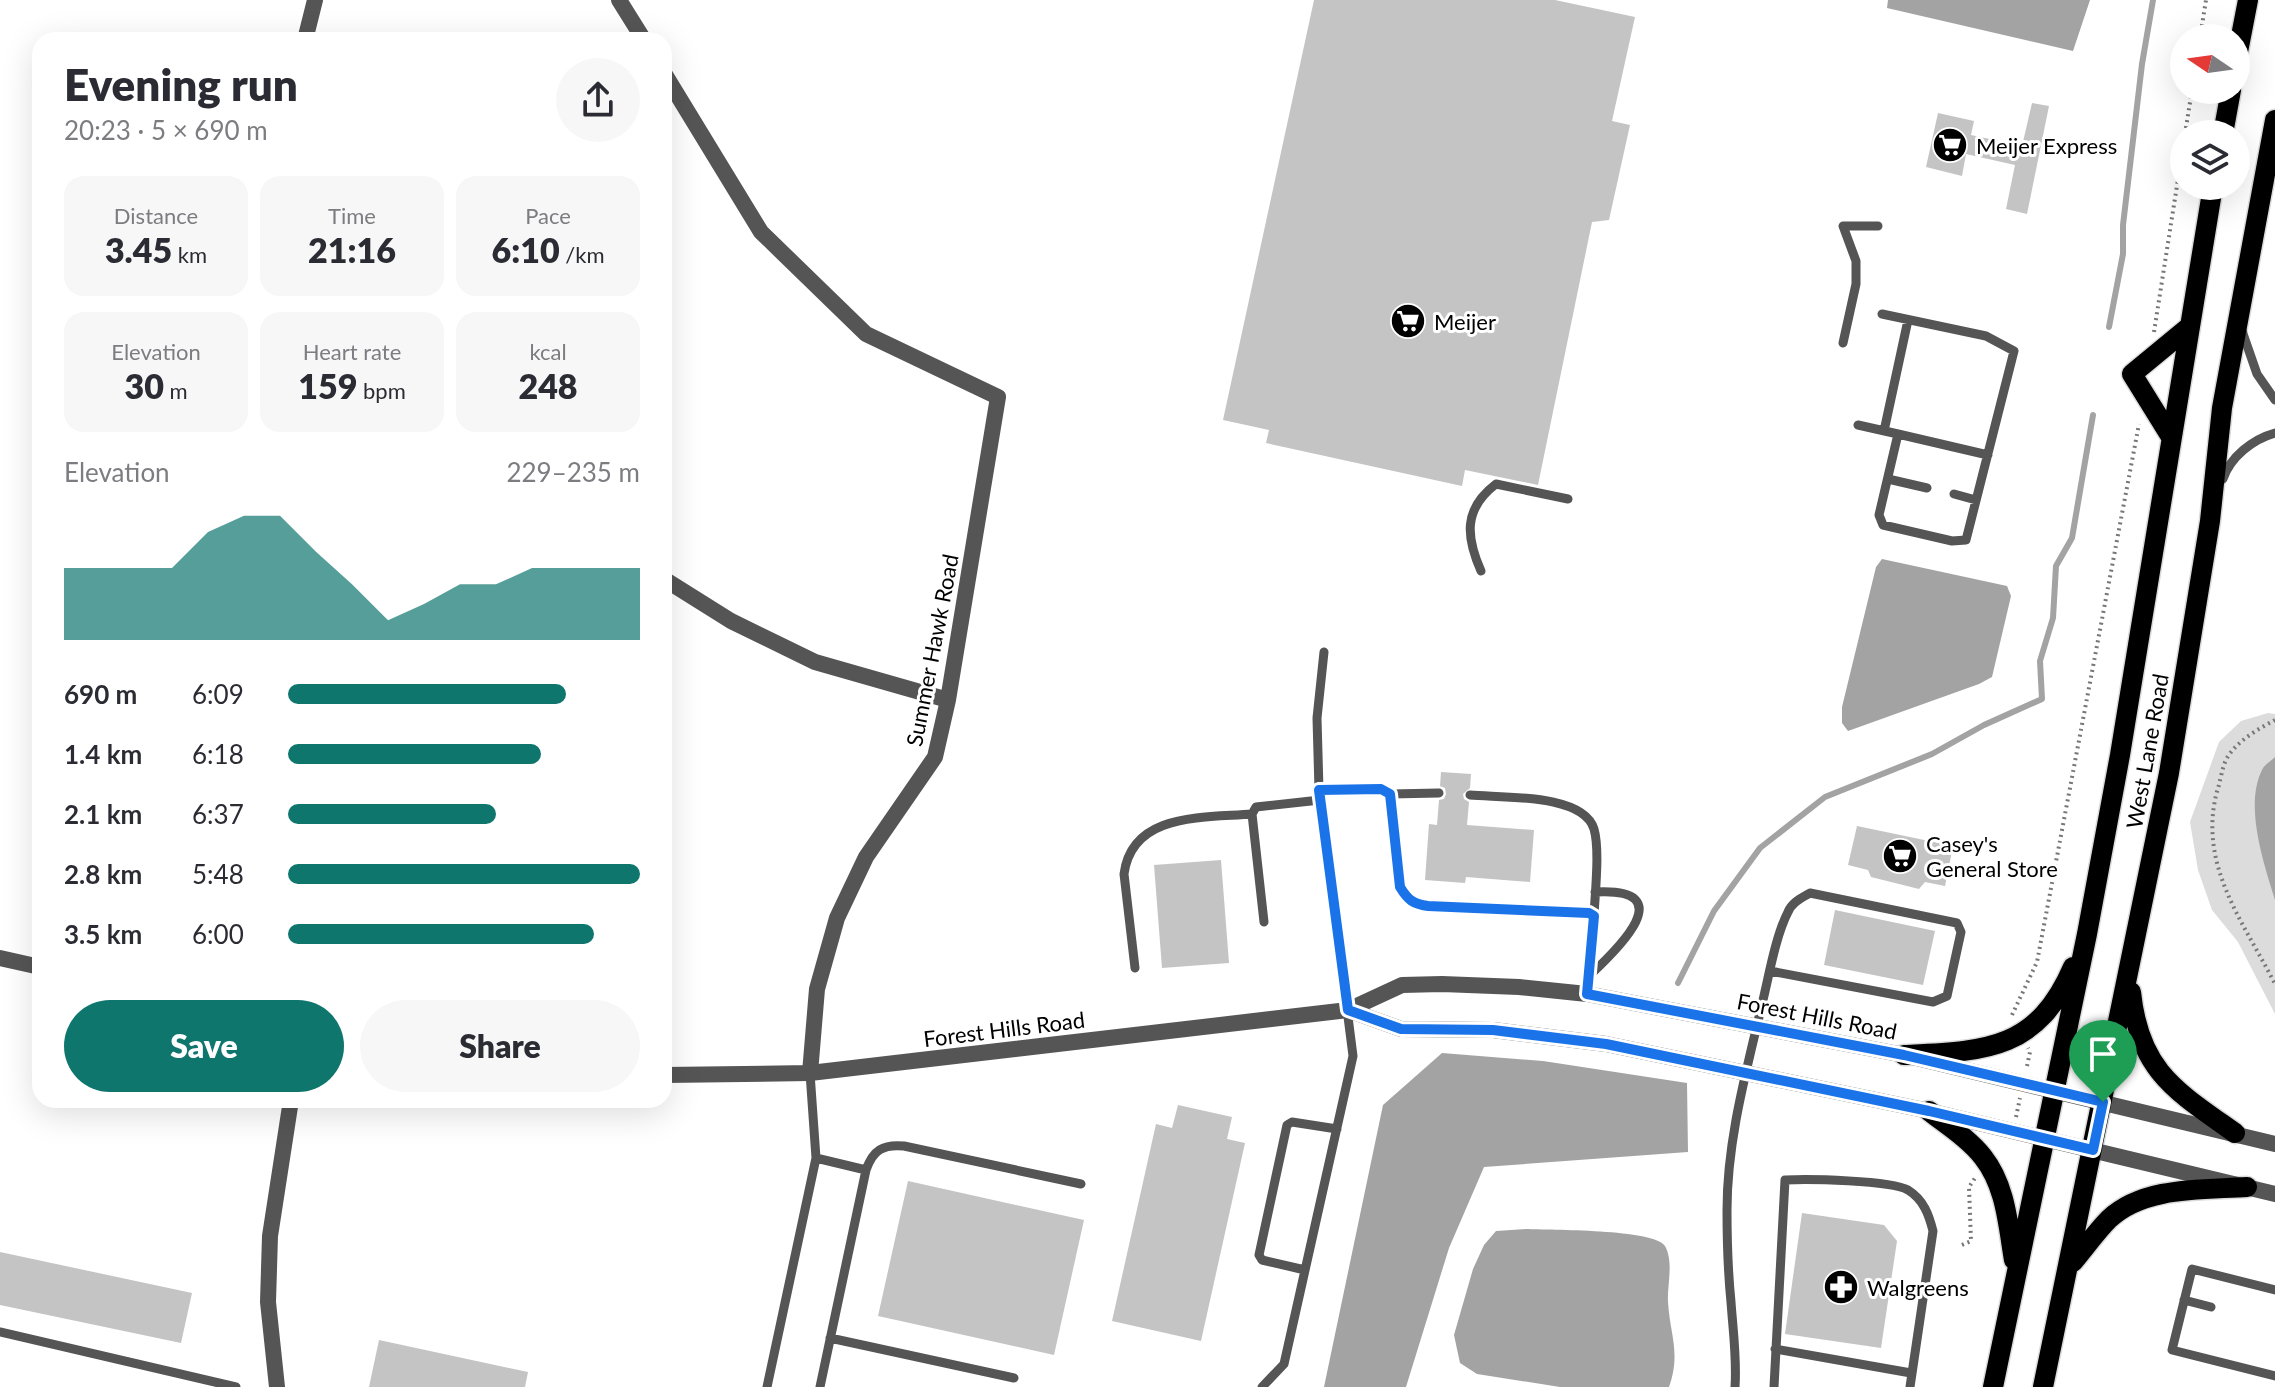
<!DOCTYPE html>
<html lang="en">
<head>
<meta charset="utf-8">
<style>
	body { margin:0; font-family:Lato,sans-serif; background:#f7f7f7; color:#2b2b33; height:100vh; display:flex; flex-direction:column; font-size:30px; white-space:nowrap }
	* { box-sizing:border-box; margin:0 }
	p { font-size:26px; color:#7c7c81 }
	.icon { flex:none; width:44px; height:44px; fill:none; stroke:currentColor; stroke-width:2; stroke-linecap:round; stroke-linejoin:round }
	.map { position:relative; flex:1; overflow:hidden }
	.panel { position:absolute; left:32px; top:32px; width:640px; height:1076px; display:flex; flex-direction:column; background:#fff; border-radius:24px; box-shadow:0 8px 32px #0002 }
	.panel>* { flex:none }
	.needle { width:52px; rotate:283deg }
	.controls { position:absolute; left:2170px; top:24px; display:grid; gap:16px }
	.controls a { display:grid; place-items:center; width:80px; height:80px; border-radius:50%; background:#fff; box-shadow:0 8px 32px #0002; font-size:40px }
	.pin { position:absolute; display:grid; place-items:center; width:68px; height:68px; color:#fff; margin:-82px -34px; border-radius:50% 50% 50% 0; rotate:-45deg; box-shadow:0 0 8px #0007 }
	.pin .icon { rotate:45deg }
	.round { display:grid; place-items:center; flex:none; width:84px; height:84px; border-radius:42px; background:#f7f7f7 }
	.overview { display:flex; align-items:center; justify-content:space-between; height:136px; padding:0 32px }
	h1 { font-size:44px; font-weight:800; line-height:60px }
	.figures { display:grid; grid-template-columns:repeat(3,1fr); gap:12px; height:136px; padding:8px 32px }
	.figures div { display:grid; align-content:center; border-radius:20px; background:#f7f7f7; text-align:center }
	.figures b { font-size:34px; font-weight:800 }
	.figures small { font-size:22px; font-weight:400 }
	.figures p { font-size:22px }
	.chart { height:224px; padding:16px 32px }
	.chart p { display:flex; justify-content:space-between }
	.chart svg { width:100%; height:144px; margin-top:8px; fill:#0f766e; opacity:.7 }
	.cta { display:flex; gap:16px; margin-top:auto; padding:16px 32px }
	.cta a { flex:1; height:92px; border-radius:48px; background:#0f766e; color:#fff; font-size:32px; font-weight:800; line-height:92px; text-align:center }
	.cta a+a { background:#f7f7f7; color:#2b2b33 }
	ul { padding:0 32px; list-style:none; font-size:26px }
	li { display:grid; grid-template-columns:128px 96px 1fr; align-items:center; height:60px }
	li i { height:20px; border-radius:10px; background:#0f766e }
	.map>svg:first-child { display:block }
</style>
</head>
<body>
<div class="map">
<svg width="2275" height="1387" viewBox="0 0 2275 1387">
	<rect width="100%" height="100%" fill="#fff"/>
	<!-- green -->
	<path fill="#dcdcdc" d="M2268,713L2275,714V1014L2238,942L2212,910L2198,870L2190,822L2219,742L2241,721Z"/>
	<!-- water -->
	<path fill="#a3a3a3" d="M1888,0H2090L2073,51L1887,8Z
		M1882,559L2007,586L2011,596L1992,677L1979,684L1848,731L1842,723V707L1876,567Z
		M2275,757V900C2264,864 2244,806 2262,770C2264,765 2271,761 2275,757Z
		M1442,1053L1543,1061L1687,1083L1688,1152L1484,1167L1449,1248L1406,1387H1324L1383,1105Z
		M1526,1229C1549,1230 1655,1229 1665,1246C1674,1262 1667,1285 1668,1302C1670,1335 1681,1353 1669,1387H1560L1477,1374L1460,1363L1454,1335L1473,1269L1484,1245L1496,1231Z"/>
	<g fill="none" stroke-linecap="round" stroke-linejoin="round">
		<!-- stream -->
		<path stroke="#a3a3a3" stroke-width="6" d="M2109,327L2123,254V225L2142,64L2153,0
			M1678,983L1714,911L1760,848L1825,797L1932,754L1984,725L2042,699L2040,661L2053,618L2056,566L2072,538L2093,415"/>
	</g>
	<!-- building -->
	<path fill="#c4c4c4" d="M1314,0H1555L1635,17L1612,121L1630,125L1609,220L1592,222L1538,485L1465,470L1462,486L1266,443L1269,430L1223,420Z
		M2032,103L2049,106L2027,214L2006,209L2015,165L1966,154L1962,176L1926,167L1938,113L1974,121L1971,135L2022,146Z
		M1441,772L1471,774L1470,788L1463,794L1464,799L1469,802L1467,825L1534,830L1530,882L1466,877L1465,883L1425,880L1429,824L1437,825L1439,800L1444,799L1446,794L1445,788L1440,786Z
		M1857,826L1953,846L1945,886L1925,882L1919,889L1871,877L1868,870L1848,865Z
		M1221,860L1229,963L1162,968L1154,865Z
		M1835,910L1935,931L1923,985L1824,965Z
		M1178,1105L1232,1117L1227,1139L1245,1143L1201,1341L1112,1321L1156,1124L1172,1128Z
		M908,1181L1084,1220L1054,1355L878,1316Z
		M1802,1213L1884,1225L1897,1241L1881,1348L1785,1334Z
		M0,1252L192,1293L181,1343L0,1305Z
		M379,1340L528,1372L525,1387H369Z"/>
	<g fill="none" stroke-linecap="round" stroke-linejoin="round">
		<!-- primary casing -->
		<g stroke="#dbdbdb" stroke-width="23">
			<path id="primary" d="M2236,62L2248,0
				M2223,134L2231,90
				M2171,437L2132,374L2189,327
				M2131,992C2139,1071 2176,1091 2235,1133
				M1904,1055C1985,1051 2037,1051 2073,967
				M1929,1111C1947,1125 1969,1139 1983,1157C2006,1186 2008,1225 2014,1260
				M2073,1262C2085,1248 2096,1232 2109,1219C2144,1186 2203,1190 2247,1187
				M1993,1387L2087,934L2120,755L2213,186
				M2043,1387L2169,773L2210,521L2222,408L2275,120"/>
		</g>
		<!-- path -->
		<path stroke="#777" stroke-width="4" stroke-dasharray="2 4" stroke-linecap="butt" d="M2200,38L2206,0
			M2185,134L2192,90
			M2154,332L2184,141
			M2275,720C2258,729 2237,741 2227,758C2222,767 2221,779 2218,788C2196,863 2243,921 2275,984
			M2012,1015L2037,962L2139,424
			M2027,1066L2030,1052L2028,1048
			M2016,1117L2020,1098
			M1962,1245L1971,1241L1969,1187L1975,1178"/>
		<!-- service -->
		<path stroke="#555" stroke-width="9" d="M2241,328L2257,374L2275,400
			M1843,343L1856,284V261L1843,226H1878
			M1858,425L1898,434L1879,515L1883,525L1952,541L1966,540L2014,351L1986,336L1882,314
			M1884,431L1908,320
			M1898,434L1988,455
			M1888,479L1927,488
			M2223,479C2230,457 2253,439 2275,433
			M1954,494L1976,500
			M1481,571C1466,537 1463,509 1496,484L1568,499
			M1319,790L1381,789L1390,794L1400,887L1407,899L1416,904L1589,913L1594,916L1587,994
			M1390,794L1439,793
			M1470,795C1501,798 1583,793 1594,829C1600,850 1595,893 1594,916
			M1264,922L1252,814L1256,807L1320,800
			M1135,968L1124,874C1132,812 1204,818 1252,814
			M1589,976C1617,950 1683,887 1595,892
			M816,1158L866,1170C873,1150 883,1144 904,1146L1081,1184
			M1305,1270L1262,1260L1259,1255L1287,1125L1292,1122L1337,1129
			M2275,1290L2192,1269L2172,1350L2275,1376
			M2184,1300L2211,1307
			M0,1332L236,1387
			M830,1338L1014,1378
			M1775,1349L1911,1373
			M767,1387L816,1158L810,1073
			M820,1387L866,1170
			M1262,1387L1284,1364L1353,1056L1319,790L1317,718L1324,652
			M1735,1387C1737,1358 1733,1331 1731,1302C1728,1272 1727,1241 1727,1210C1727,1139 1747,1069 1763,1000C1769,975 1776,935 1788,912C1792,902 1802,898 1810,893L1957,923L1961,932L1947,996L1933,1002L1770,971
			M1774,1387L1785,1180C1808,1179 1890,1180 1908,1190C1924,1200 1929,1215 1933,1231L1910,1387"/>
		<!-- minor -->
		<path stroke="#555" stroke-width="16" d="M619,0L644,40
			M305,40L315,0
			M664,73L761,232L866,334L998,397L948,700L935,757L866,857L837,918L817,989L810,1073
			M664,579L731,621L815,662L948,700
			M277,1387L268,1302L270,1236L291,1100"/>
		<!-- tertiary -->
		<path stroke="#555" stroke-width="16" d="M0,958L40,967
			M1348,1010L1401,1029L1493,1030L1606,1044L1929,1111L2275,1194
			M664,1075L810,1073L1348,1010L1402,985L1442,984L1519,987L1587,994L1904,1055L2275,1144"/>
		<!-- primary -->
		<use href="#primary" stroke="#000" stroke-width="20"/>
	</g>
	<g fill="none" stroke-linecap="round" stroke-linejoin="round">
		<!-- route casing -->
		<g stroke="#fff" stroke-width="16">
			<path id="route" d="M1381,789L1390,794L1400,887C1408,900 1413,904 1428,906L1589,913L1594,916L1587,994L1904,1055L2103,1102L2093,1150L1929,1111L1606,1044L1493,1030L1401,1029L1348,1010L1319,790Z"/>
		</g>
		<!-- route -->
		<use href="#route" stroke="#1a73e8" stroke-width="10"/>
	</g>
	<!-- icons -->
	<defs>
		<g id="supermarket-disc" transform="scale(1.8)"><circle r="9.5" fill="#000" stroke="#fff"/><path d="M-6-5.5h2.5l.6 2H6L4.5 2H-2.5L-4.4-4H-6ZM-1.5 3.2a1.3 1.3 0 1 0 .1 0ZM3 3.2a1.3 1.3 0 1 0 .1 0Z" fill="#fff"/></g>
		<g id="pharmacy-disc" transform="scale(1.8)"><circle r="9.5" fill="#000" stroke="#fff"/><path d="M-2-6h4v4h4v4h-4v4h-4v-4h-4v-4h4Z" fill="#fff"/></g>
	</defs>
	<g fill-rule="evenodd">
		<use href="#supermarket-disc" x="1950" y="145"/>
		<use href="#supermarket-disc" x="1408" y="321"/>
		<use href="#supermarket-disc" x="1900" y="856"/>
		<use href="#pharmacy-disc" x="1841" y="1287"/>
	</g>
	<g text-anchor="middle" dominant-baseline="central" stroke-width="6" stroke-linejoin="round" paint-order="stroke">
		<!-- poi labels -->
		<g font-size="22" fill="#000" stroke="#fff" text-anchor="start">
			<text x="1976" y="145">Meijer Express</text>
			<text x="1434" y="321">Meijer</text>
			<text x="1926" y="843">Casey's<tspan x="1926" dy="25">General Store</tspan></text>
			<text x="1867" y="1287">Walgreens</text>
		</g>
		<!-- street labels -->
		<g font-size="22" fill="#000" stroke="#fff">
			<text transform="translate(932 650) rotate(-79)">Summer Hawk Road</text>
			<text transform="translate(2147 751) rotate(-80)">West Lane Road</text>
			<text transform="translate(1817 1016) rotate(11)">Forest Hills Road</text>
			<text transform="translate(1004 1029) rotate(-7)">Forest Hills Road</text>
		</g>
	</g>
</svg>
<div class="controls">
<a><svg class="needle" viewBox="-14 -14 28 28"><path d="M0-13l5 13h-10z" fill="#e53935"/><path d="M0 13l5-13h-10z" fill="#7c7c81"/></svg></a>
<a><svg class="icon" aria-label="layers" viewBox="0 0 24 24"><path d="M12 4l9 5-9 5-9-5zM3 14l9 5 9-5"/></svg></a>
</div>
<div class="pin" style="left:2103px;top:1102px;background:#1e9e55"><svg class="icon" aria-label="arrive" viewBox="0 0 24 24"><path d="M6 21V4h12l-3 4 3 4H6"/></svg></div>
<section class="panel">
<div class="overview"><div><h1>Evening run</h1><p>20:23 · 5 × 690 m</p></div><a class="round"><svg class="icon" aria-label="share" viewBox="0 0 24 24"><path d="M12 15V3M7 8l5-5 5 5M5 13v7h14v-7"/></svg></a></div>
<div class="figures">
<div><p>Distance</p><b>3.45<small> km</small></b></div>
<div><p>Time</p><b>21:16</b></div>
<div><p>Pace</p><b>6:10<small> /km</small></b></div>
</div>
<div class="figures">
<div><p>Elevation</p><b>30<small> m</small></b></div>
<div><p>Heart rate</p><b>159<small> bpm</small></b></div>
<div><p>kcal</p><b>248</b></div>
</div>
<div class="chart"><p><span>Elevation</span>229–235 m</p>
<svg viewBox="0 0 160 44" preserveAspectRatio="none"><path d="M0 44V22L10 22L20 22L30 22L40 11L50 6L60 6L70 17L80 27L90 38L100 33L110 27L120 27L130 22L140 22L150 22L160 22V44z"/></svg>
</div>
<ul>
<li><b>690 m</b>6:09<i style="width:79%"></i></li>
<li><b>1.4 km</b>6:18<i style="width:72%"></i></li>
<li><b>2.1 km</b>6:37<i style="width:59%"></i></li>
<li><b>2.8 km</b>5:48<i style="width:100%"></i></li>
<li><b>3.5 km</b>6:00<i style="width:87%"></i></li>
</ul>
<div class="cta"><a>Save</a><a>Share</a></div>
</section>
</div>
</body>
</html>
